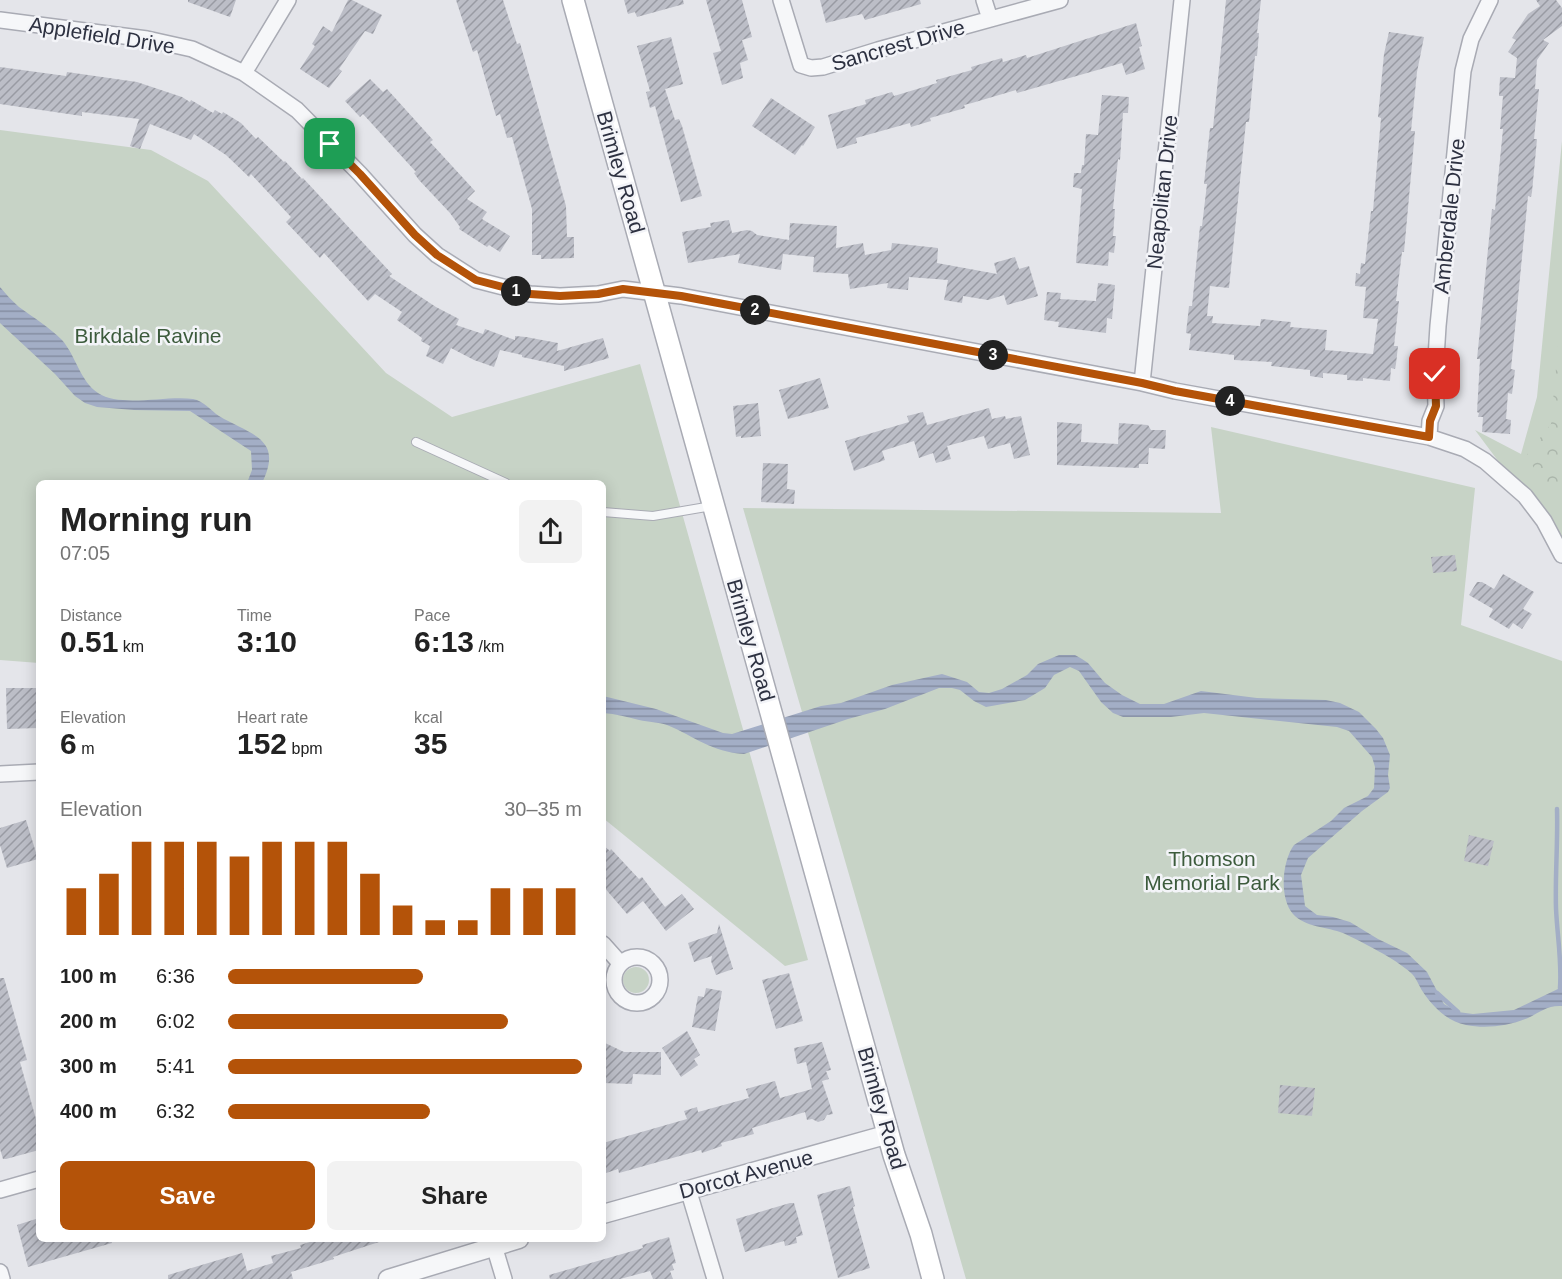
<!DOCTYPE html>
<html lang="en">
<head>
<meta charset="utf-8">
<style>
	body { margin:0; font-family:Arial,sans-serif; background:#f2f2f2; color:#222; height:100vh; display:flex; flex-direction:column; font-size:22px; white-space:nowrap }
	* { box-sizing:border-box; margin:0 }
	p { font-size:20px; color:#767676 }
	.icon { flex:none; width:33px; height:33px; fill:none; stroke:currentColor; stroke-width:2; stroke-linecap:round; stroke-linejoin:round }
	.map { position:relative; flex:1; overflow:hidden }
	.details { position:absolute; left:36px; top:480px; width:570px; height:762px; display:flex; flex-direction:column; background:#fff; border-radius:9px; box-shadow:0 3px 15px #0003 }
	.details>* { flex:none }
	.pin { position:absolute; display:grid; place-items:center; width:51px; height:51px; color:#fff; margin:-26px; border-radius:12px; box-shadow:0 3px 9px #0006 }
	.km { position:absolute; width:30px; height:30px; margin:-15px; border-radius:50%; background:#222; color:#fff; font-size:16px; line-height:30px; text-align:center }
	.round { display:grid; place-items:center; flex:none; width:63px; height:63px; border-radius:9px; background:#f2f2f2 }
	.overview { display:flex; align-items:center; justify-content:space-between; height:102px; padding:0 24px }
	h1 { font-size:33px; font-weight:700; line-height:45px }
	.figures { display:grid; grid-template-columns:repeat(3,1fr); gap:9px; height:102px; padding:6px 24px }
	.figures div { display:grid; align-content:center }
	.figures b { font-size:30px; font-weight:700 }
	.figures small { font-size:16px; font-weight:400 }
	.figures p { font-size:16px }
	.chart { height:168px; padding:12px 24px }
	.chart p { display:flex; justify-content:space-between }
	.chart svg { width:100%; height:108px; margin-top:6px; stroke:#b45309; stroke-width:6 }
	.primary-button { display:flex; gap:12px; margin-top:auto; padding:12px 24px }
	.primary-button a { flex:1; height:69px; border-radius:9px; background:#b45309; color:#fff; font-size:24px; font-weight:700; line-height:69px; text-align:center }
	.primary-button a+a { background:#f2f2f2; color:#222 }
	ul { padding:0 24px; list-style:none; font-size:20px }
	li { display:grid; grid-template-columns:96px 72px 1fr; align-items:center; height:45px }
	li i { height:15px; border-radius:8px; background:#b45309 }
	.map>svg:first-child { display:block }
</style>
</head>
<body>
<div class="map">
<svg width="1562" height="1279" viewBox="0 0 1562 1279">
	<defs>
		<pattern id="forest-crowns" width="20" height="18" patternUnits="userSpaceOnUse" patternTransform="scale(1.5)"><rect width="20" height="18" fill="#c7d3c6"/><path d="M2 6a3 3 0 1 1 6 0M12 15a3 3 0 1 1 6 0" fill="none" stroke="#abb6ab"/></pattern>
		<pattern id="water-rules" width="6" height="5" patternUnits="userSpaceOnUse" patternTransform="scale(1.5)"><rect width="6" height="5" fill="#a3aec6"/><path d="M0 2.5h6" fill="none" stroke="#858ea2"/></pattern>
		<pattern id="building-hatch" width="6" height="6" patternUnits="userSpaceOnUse" patternTransform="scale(1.5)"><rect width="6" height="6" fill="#bcbec7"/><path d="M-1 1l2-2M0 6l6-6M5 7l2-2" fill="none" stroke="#999ba3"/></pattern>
	</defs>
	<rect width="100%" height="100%" fill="#e4e5ea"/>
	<!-- green -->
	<path fill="#c7d3c6" d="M0,130L151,150L208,181L386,373L452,417L640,364L808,960L785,966L603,818V483H39V663L0,660Z
		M1562,141V547L1475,430L1521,454L1537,397Z
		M1211,427L1475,488L1461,625L1562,661V1279H966L743,508L1221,513Z
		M623 980a13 13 0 1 1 26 0a13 13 0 1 1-26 0Z"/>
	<!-- forest -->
	<path fill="url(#forest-crowns)" d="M1562,301V509L1526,456L1551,424Z"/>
	<!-- water -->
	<path fill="url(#water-rules)" d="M0,287C6,294 12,301 19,307C34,318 49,327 62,340C76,356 80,381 98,393C121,408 166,395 193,399C204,401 210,410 219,416C251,435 284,438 262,483H247L252,470L251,451L190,411L134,410L97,407L85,403L75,396L55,374L0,323Z
		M1059,655H1075L1082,659L1088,663L1105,683L1122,695L1140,704H1164L1201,691L1257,698L1326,700L1340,703L1359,712L1376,729L1383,738L1390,755L1388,775L1390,788L1388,792L1362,811L1308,858L1301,875L1305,906L1317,915L1333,917L1350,922L1378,939L1407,953L1427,972L1444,1004L1458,1012L1473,1014L1514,1010L1560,988H1562V1006C1548,1005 1540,1012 1528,1018C1509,1026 1486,1029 1466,1025C1447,1021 1434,1008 1423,992C1419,986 1416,977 1411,973C1396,959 1362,942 1343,933C1328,927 1304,927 1293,914C1279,898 1282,861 1294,845L1331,821L1344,808L1368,796L1374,788L1375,767L1372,757L1349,731L1337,727L1204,713L1171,717H1123L1113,713L1101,702L1079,671L1070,667L1054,675L1045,688L1025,700L986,707L974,701L960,690L952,688H939L885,709L848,719L744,754C711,752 696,737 667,725C658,722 649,722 639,720C627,717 616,714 603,713V696L656,709L723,733L732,734L821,706L841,703L892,685L942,674L967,682L979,692L989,693L1002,689L1027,675L1038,664Z"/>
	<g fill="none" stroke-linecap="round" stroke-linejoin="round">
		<!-- stream -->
		<path stroke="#a3aec6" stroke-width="4.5" d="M1557,809C1558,842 1555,875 1556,908C1557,934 1562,961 1560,988
			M1437,993L1458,1012"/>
	</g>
	<!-- building -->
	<path fill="url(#building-hatch)" d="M188,0H236L230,17L188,2Z
		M348,0H352L382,15L373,34L365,31L339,69L342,71L329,88L300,69L315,46L312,44L323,26L332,32Z
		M456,0H503L517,44L520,43L566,206L567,237H574V258L541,259V255H532V209L512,137L507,138L500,114L496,116L477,50L473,52Z
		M624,0H683L684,4L637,17L635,12L628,14Z
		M706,0H742L752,37L742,40L748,60L740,63L743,78L722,85L713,53L721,51Z
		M820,0H920L921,4L865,20L862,14L826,23Z
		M1226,0H1261L1257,33H1259L1257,56H1255L1249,122H1246L1229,288L1210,286L1207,316H1213L1212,323L1260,326L1261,319L1291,322L1290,327L1327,330L1325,350L1373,354L1378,319L1363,318L1366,287L1355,286L1356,273L1360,274L1361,263L1365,264L1371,211H1373L1381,118L1378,117L1384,54L1389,32L1424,37L1417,72L1411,131H1415L1404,252H1402L1396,301H1399L1394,346H1398L1396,364L1395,369L1391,368L1390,381L1363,378V381L1347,380V375L1323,373V378L1310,376V370L1271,366L1272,362L1234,360V355L1189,350L1191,334L1186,333L1189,306H1192L1200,226H1202L1207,184H1204L1210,128H1213Z
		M1536,0H1556L1562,8V26L1543,40L1549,43L1537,60L1535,89H1539L1534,139H1537L1532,192L1531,197L1528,196L1511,369L1515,370L1512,394L1508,393L1506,419L1511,420L1510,434L1482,432L1483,417H1478L1479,413L1477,412L1480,359H1477L1492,209L1495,210L1503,129H1500L1503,96H1499L1500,77L1515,78L1517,58L1508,52L1516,40L1512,38L1528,14L1540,6Z
		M1136,23L1142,46L1139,47L1145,69L1126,75L1122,63L1017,93L1016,90L972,103L964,105L965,108L930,118L931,121L911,127L910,123L856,138L857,143L837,149L828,115L866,104L865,100L892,92L894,96L937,83L936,80L972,70L971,67L1002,58L1003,62L1026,55L1027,58Z
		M671,37L683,84L665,89L675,120L679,119L682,126L702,196L681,202L655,106L650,108L646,92L650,91L637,46Z
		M0,67L66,76L67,72L137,82L182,97L190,102L191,100L213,113L215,110L222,114L223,112L241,123L256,139L258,137L284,162L285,161L302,179L303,178L392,274L389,276L436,307L459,319L456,325L483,334L485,329L515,340V336L526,337L558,343L557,351L603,338L609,358L564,371V366L522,357V355L500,350L494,367L474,360L451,348L443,364L426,356L430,346L421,341L422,338L397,320L402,312L375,294L368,301L324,253L320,258L286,222L291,217L251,174L249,177L226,155L194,134L191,140L150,124L140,149L130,146L139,119L82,112V116L0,104Z
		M370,79L383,92L387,89L433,140L430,142L475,191L467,199L487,212L482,219L510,236L500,252L489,245L487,247L459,229L460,227L450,213L419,180L414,173L416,172L363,114L360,117L345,101Z
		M1102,95L1129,97L1128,113H1123L1120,160L1118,159L1113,209H1115L1113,236H1116L1114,253L1109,252L1108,266L1076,263L1082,189L1073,187L1074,173H1081L1082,165H1084L1086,134L1098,135Z
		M771,98L815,127L803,146L802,145L795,155L752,126Z
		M729,220L732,233L747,230L752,231L757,235L789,240L790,223L837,226L836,248L863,243L865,255L891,250L892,243L938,248L937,263L997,274L994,263L1015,257L1019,269L1029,266L1038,296L1007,305L1004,295L988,300L963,296L962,303L944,300L948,280L909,277L908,290L887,288L888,283L850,289L848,274L813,272L814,257L783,254L781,270L738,263L740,254L688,263L682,232L711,227L710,223Z
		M1098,283L1115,285L1112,319L1107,318L1106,333L1058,327L1059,322L1044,320L1047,292L1061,293L1060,299L1096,301Z
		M820,378L829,408L788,419L779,390Z
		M758,403L761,436L741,438V436L736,437L733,406Z
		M989,408L992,419L1005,416L1006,419L1021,416L1030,455L1014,459L1010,443L988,449L984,436L947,446L951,459L936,463L933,453L919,458L914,441L882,451L885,460L854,471L845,441L909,422L907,416L923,412L927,425Z
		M1057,422L1082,424L1081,442L1118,444L1119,423L1148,425L1151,430H1166L1165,449L1149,448L1148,464H1139V468L1057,465Z
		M763,463L788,464L787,489L795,490L794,504L761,502Z
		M1455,555L1457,571L1433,573L1431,557Z
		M1503,574L1534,592L1523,609L1532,614L1522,629L1513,623L1509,629L1489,617L1493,609L1469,595L1477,582H1482L1494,589Z
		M6,688H38L39,728L7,729Z
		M26,820L38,859L7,868L0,845V828Z
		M1469,835L1494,841L1488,866L1464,861Z
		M603,845L610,851L611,849L639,879L642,877L665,907L682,894L694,909L666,931L643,901L627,914L603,886Z
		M719,924L733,969L716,975L711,961L712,956L694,962L688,943L717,933Z
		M789,973L803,1021L776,1029L762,980Z
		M0,978H4L27,1060L20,1062L36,1119L39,1118V1150L6,1159H3L0,1149Z
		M706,988L722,991L715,1031L692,1027L698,996L704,997Z
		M687,1031L700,1055L694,1059L698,1065L681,1077L662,1048Z
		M603,1042L624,1052H661V1075L633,1074L632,1084L603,1083Z
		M822,1042L831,1070L826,1071L829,1079L822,1081L833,1114L827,1115L824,1120L818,1122L812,1119L807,1120L805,1112L752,1128L754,1134L721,1143L722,1146L702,1153L701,1150L619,1173L618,1169L603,1174V1143L687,1119L684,1111L697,1107L698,1112L749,1098L746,1089L775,1081L780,1098L812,1089L806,1062L797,1064L794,1048Z
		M1280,1085L1315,1088L1312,1116L1278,1113Z
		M850,1186L855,1206L853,1207L870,1268L838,1278L817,1195Z
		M790,1203H794L803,1235L796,1237L797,1243L785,1246L784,1241L745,1252L736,1219Z
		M39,1218V1239H111L112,1243L28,1267L17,1225Z
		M669,1237L676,1263L672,1264L674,1270L670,1271L673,1279H653L650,1271L620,1279H550L549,1275L643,1248L642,1245Z
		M320,1239H378L379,1242L333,1257L334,1259L291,1272L293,1279H168V1275L242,1253L247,1271L273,1263L271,1256L301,1248L300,1245Z"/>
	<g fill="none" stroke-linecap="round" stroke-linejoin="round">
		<!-- service casing -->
		<g stroke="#a9abb4" stroke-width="10">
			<path id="service" d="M416,442L506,483
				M603,512L653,516L712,506"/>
		</g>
		<!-- minor casing -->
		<g stroke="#a9abb4" stroke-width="18">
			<path id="minor" d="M781,0L801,65L811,68L823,67L878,50L1060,0
				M984,0L990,19
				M0,20L147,39L192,49L244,73L297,110L360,174L415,235L437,255L476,280L530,294L560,296L598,294L623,289L681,296L1142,383L1175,391L1429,437L1465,449L1485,461L1525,496L1544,521L1562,555
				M244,73L288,0
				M1142,383L1182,0
				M1429,437L1430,421L1436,406L1435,374L1438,326L1463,71L1471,39L1490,0
				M0,774L39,772
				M603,944L620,963
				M614 980a23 23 0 1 1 46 0a23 23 0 1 1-46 0Z
				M688,1189L715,1279
				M0,1190L39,1179
				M492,1239L504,1279
				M0,1272L2,1279"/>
		</g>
		<!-- tertiary casing -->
		<g stroke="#a9abb4" stroke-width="21">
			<path id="tertiary" d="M603,1214L889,1134
				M388,1279L519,1239"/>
		</g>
		<!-- secondary casing -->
		<g stroke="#a9abb4" stroke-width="24">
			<path id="secondary" d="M573,0L894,1155L921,1234L933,1279"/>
		</g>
		<!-- service -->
		<use href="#service" stroke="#f6f7f9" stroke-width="8"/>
		<!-- minor -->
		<use href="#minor" stroke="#f6f7f9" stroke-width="15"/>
		<!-- tertiary -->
		<use href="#tertiary" stroke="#f6f7f9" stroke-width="18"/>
		<!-- secondary -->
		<use href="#secondary" stroke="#fff" stroke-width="21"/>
	</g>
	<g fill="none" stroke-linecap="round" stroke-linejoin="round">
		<!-- route casing -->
		<g stroke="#fff" stroke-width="12">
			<path id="route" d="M330,144L360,174L415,235L437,255L476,280L530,294L560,296L598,294L623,289L681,296L1142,383L1175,391L1429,437L1430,421L1436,406L1435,374"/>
		</g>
		<!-- route -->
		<use href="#route" stroke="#b45309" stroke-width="8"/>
	</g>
	<g text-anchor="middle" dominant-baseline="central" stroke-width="5" stroke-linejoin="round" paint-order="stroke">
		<!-- street labels -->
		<g font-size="21" fill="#2d3141" stroke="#f3f4f8">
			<text transform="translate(102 35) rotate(9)">Applefield Drive</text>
			<text transform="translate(898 45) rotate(-16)">Sancrest Drive</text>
			<text transform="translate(621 172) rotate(74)">Brimley Road</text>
			<text transform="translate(1162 192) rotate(-84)">Neapolitan Drive</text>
			<text transform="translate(1449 216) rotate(-84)">Amberdale Drive</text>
			<text transform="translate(751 640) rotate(74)">Brimley Road</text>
			<text transform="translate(882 1108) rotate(74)">Brimley Road</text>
			<text transform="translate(746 1174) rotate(-15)">Dorcot Avenue</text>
		</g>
		<!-- park labels -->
		<g font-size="21" fill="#3c5b3c" stroke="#f3f4f8">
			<text x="148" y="335">Birkdale Ravine</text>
			<text x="1212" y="858">Thomson<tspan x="1212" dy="24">Memorial Park</tspan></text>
		</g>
	</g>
</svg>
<div class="pin" style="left:330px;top:144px;background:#1e9e55"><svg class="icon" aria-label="arrive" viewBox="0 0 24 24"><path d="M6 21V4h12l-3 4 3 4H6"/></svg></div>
<div class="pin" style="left:1435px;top:374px;background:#d93025"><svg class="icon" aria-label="check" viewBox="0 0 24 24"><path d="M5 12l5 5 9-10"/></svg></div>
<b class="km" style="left:516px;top:291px">1</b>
<b class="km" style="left:755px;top:310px">2</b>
<b class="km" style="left:993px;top:355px">3</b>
<b class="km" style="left:1230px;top:401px">4</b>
<section class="details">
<div class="overview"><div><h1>Morning run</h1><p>07:05</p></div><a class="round"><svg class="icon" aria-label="share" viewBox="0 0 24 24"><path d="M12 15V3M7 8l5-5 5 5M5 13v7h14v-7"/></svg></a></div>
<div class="figures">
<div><p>Distance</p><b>0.51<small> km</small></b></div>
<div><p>Time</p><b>3:10</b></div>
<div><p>Pace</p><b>6:13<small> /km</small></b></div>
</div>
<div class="figures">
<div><p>Elevation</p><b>6<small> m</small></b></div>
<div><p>Heart rate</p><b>152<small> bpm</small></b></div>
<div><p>kcal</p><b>35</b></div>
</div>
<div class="chart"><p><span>Elevation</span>30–35 m</p>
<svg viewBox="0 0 160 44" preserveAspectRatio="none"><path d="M5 44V25M15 44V19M25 44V6M35 44V6M45 44V6M55 44V12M65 44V6M75 44V6M85 44V6M95 44V19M105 44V32M115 44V38M125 44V38M135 44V25M145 44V25M155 44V25"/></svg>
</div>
<ul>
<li><b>100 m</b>6:36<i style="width:55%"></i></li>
<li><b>200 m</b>6:02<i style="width:79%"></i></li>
<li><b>300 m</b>5:41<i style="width:100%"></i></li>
<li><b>400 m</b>6:32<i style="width:57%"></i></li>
</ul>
<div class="primary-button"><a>Save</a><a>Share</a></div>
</section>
</div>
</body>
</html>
